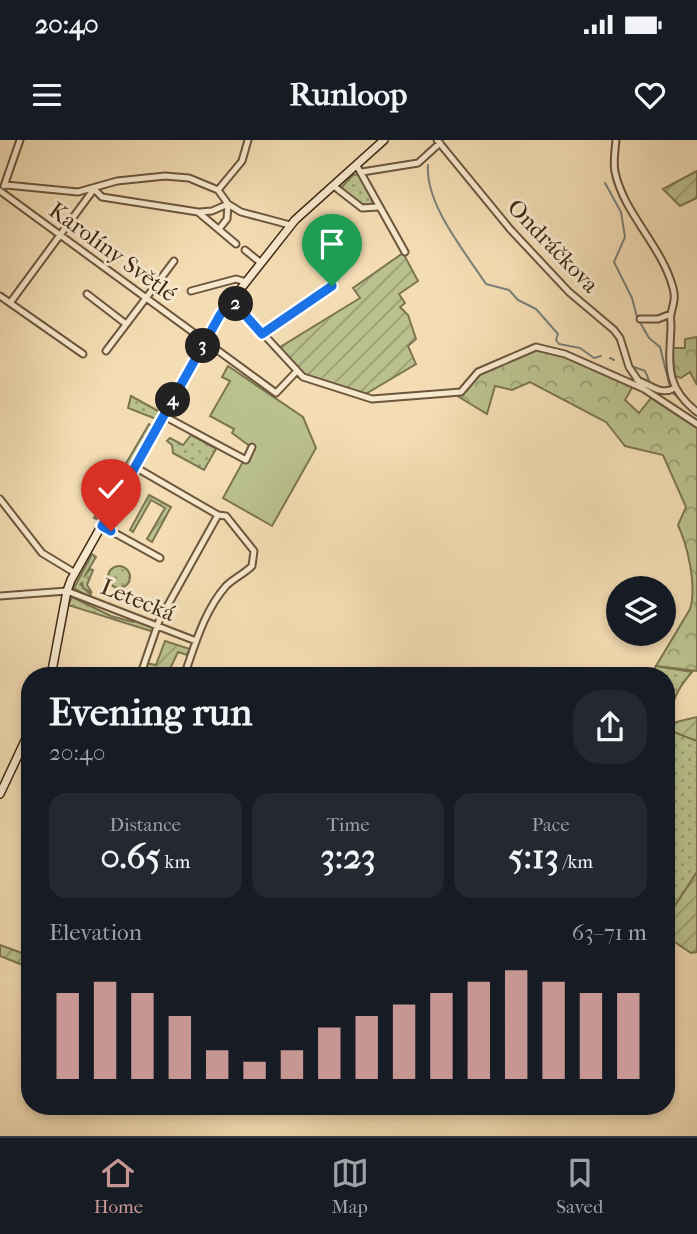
<!DOCTYPE html>
<html lang="en">
<head>
<meta charset="utf-8">
<style>
	body { margin:0; font-family:"IM FELL French Canon",serif; background:#242831; color:#f1f3f6; height:100vh; display:flex; flex-direction:column; font-size:26px; white-space:nowrap }
	* { box-sizing:border-box; margin:0 }
	p { font-size:23px; color:#9ea1a6 }
	.icon { flex:none; width:38px; height:38px; fill:none; stroke:currentColor; stroke-width:2; stroke-linecap:round; stroke-linejoin:round }
	.map { position:relative; flex:1; overflow:hidden }
	.sheet { position:absolute; left:21px; top:527px; width:654px; height:448px; display:flex; flex-direction:column; background:#171b24; border-radius:28px; box-shadow:0 4px 10px #0003 }
	.sheet>* { flex:none }
	.fabs { position:absolute; left:606px; top:436px; display:grid; gap:14px }
	.fabs a { display:grid; place-items:center; width:70px; height:70px; border-radius:50%; background:#171b24; box-shadow:0 4px 10px #0003; font-size:35px }
	.pin { position:absolute; display:grid; place-items:center; width:60px; height:60px; color:#fff; margin:-72px -30px; border-radius:50% 50% 50% 0; rotate:-45deg; box-shadow:0 0 7px #0007 }
	.pin .icon { rotate:45deg }
	.km { position:absolute; width:35px; height:35px; margin:-18px; border-radius:50%; background:#222; color:#fff; font-size:19px; line-height:35px; text-align:center }
	.round { display:grid; place-items:center; flex:none; width:74px; height:74px; border-radius:28px; background:#242831 }
	.summary { display:flex; align-items:center; justify-content:space-between; height:119px; padding:0 28px }
	h1 { font-size:38px; font-weight:700; line-height:52px }
	.figures { display:grid; grid-template-columns:repeat(3,1fr); gap:10px; height:119px; padding:7px 28px }
	.figures div { display:grid; align-content:center; border-radius:18px; background:#242831; text-align:center }
	.figures b { font-size:35px; font-weight:700 }
	.figures small { font-size:19px; font-weight:400 }
	.figures p { font-size:19px }
	.chart { height:196px; padding:14px 28px }
	.chart p { display:flex; justify-content:space-between }
	.chart svg { width:100%; height:126px; margin-top:7px; stroke:#c59692; stroke-width:6 }
	.status { display:flex; justify-content:space-between; align-items:center; height:49px; padding:0 35px; background:#171b24; direction:ltr }
	.status svg { height:19px; fill:currentColor }
	header { display:flex; justify-content:space-between; align-items:center; height:91px; padding:0 28px; background:#171b24; font-size:32px; font-weight:700 }
	.menu { display:flex; justify-content:space-around; align-items:center; height:98px; border-top:2px solid #363941; background:#171b24; font-size:19px; color:#9ea1a6 }
	.menu a { display:grid; justify-items:center; gap:4px }
	.menu .selected { color:#c59692 }
	.map>svg:first-child { display:block }
</style>
</head>
<body>
<div class="status"><b>20:40</b><svg viewBox="0 0 49 12"><path d="M0 12V9h3v3zM5 12V6h3v6zM10 12V3h3v9zM15 12V0h3v12zM26 1h20v11H26zM47 4h2v5h-2z"/></svg></div>
<header><svg class="icon" aria-label="menu" viewBox="0 0 24 24"><path d="M4 6h16M4 12h16M4 18h16"/></svg>Runloop<svg class="icon" aria-label="heart" viewBox="0 0 24 24"><path d="M12 20l-8-8c-3-5 5-10 8-4 3-6 11-1 8 4z"/></svg></header>
<div class="map">
<svg width="697" height="996" viewBox="0 0 697 996">
	<defs>
		<pattern id="grass-dots" width="8" height="8" patternUnits="userSpaceOnUse" patternTransform="scale(1.75)"><rect width="8" height="8" fill="#bac18e"/><path d="M2 2h.1M6 6h.1" fill="none" stroke="#999d73" stroke-width="1.8" stroke-linecap="round"/></pattern>
		<pattern id="forest-crowns" width="20" height="18" patternUnits="userSpaceOnUse" patternTransform="scale(1.75)"><rect width="20" height="18" fill="#bac18e"/><path d="M2 6a3 3 0 1 1 6 0M12 15a3 3 0 1 1 6 0" fill="none" stroke="#999d73"/></pattern>
		<pattern id="garden-furrows" width="10" height="10" patternUnits="userSpaceOnUse" patternTransform="scale(1.75)"><rect width="10" height="10" fill="#bac18e"/><path d="M-1 1l2-2M0 10L10 0M9 11l2-2" fill="none" stroke="#999d73"/></pattern>
	</defs>
	<rect width="100%" height="100%" fill="#f4ddb4"/>
	<filter id="stains"><feTurbulence type="fractalNoise" baseFrequency=".00286" numOctaves="4"/><feColorMatrix values="0 0 0 0 .2 0 0 0 0 .09 0 0 0 0 .02 0 0 0 .5 -.17"/></filter>
	<radialGradient id="worn" r=".72"><stop offset=".6" stop-color="#630" stop-opacity="0"/><stop offset="1" stop-color="#630" stop-opacity=".3"/></radialGradient>
	<!-- grass -->
	<path fill="url(#grass-dots)" stroke="#7c7552" stroke-width="2" d="M360,34L369,49L373,66L358,64L340,49L353,35Z
		M131,256L160,272L156,279L128,268Z
		M149,284L152,287L100,380L94,378Z
		M191,295L216,309L204,330L173,313L172,305L167,301L170,298L183,305Z
		M92,414L96,417L84,437L90,429L93,430L87,445L92,453L83,448L82,442L81,445L91,455L90,458L74,448Z
		M108 437a11 11 0 1 1 22 0a11 11 0 1 1-22 0Z
		M72,457L111,476L133,482L139,480L153,487L154,492L68,465Z
		M656,526L692,532C676,550 667,567 674,592L697,601V732L667,778V536H651Z"/>
	<!-- forest -->
	<path fill="url(#forest-crowns)" stroke="#7c7552" stroke-width="2" d="M697,197V245L690,232L681,238L675,236L672,208H685V199Z
		M533,209L564,216L633,246L625,260L639,273L651,258L697,288V531L656,526L690,469C697,446 688,407 678,385L686,367L663,315L625,306L606,282L530,242L512,250L495,246L487,274L459,257L475,237Z"/>
	<!-- garden -->
	<path fill="url(#garden-furrows)" stroke="#7c7552" stroke-width="2" d="M697,31V58L680,66L663,49Z
		M403,113L418,141L399,154L405,163L400,167L408,175L416,199L408,206L416,224L364,255L301,233L277,209L360,158L353,148Z
		M149,355L171,367L152,402L147,399L165,368L151,360L133,392L130,390Z
		M165,501L190,509L187,515L178,512L167,535H143L146,523L156,525Z
		M697,577V601L674,592L672,583Z
		M697,732V812L691,813L667,797V778Z
		M0,805L30,816V828L0,816Z"/>
	<!-- pitch -->
	<path fill="#bac18e" stroke="#7c7552" stroke-width="2" d="M228,226L303,277L316,308L272,386L223,358L251,307L232,293L234,289L210,276L230,241L222,237Z"/>
	<g fill="none" stroke-linecap="round" stroke-linejoin="round">
		<!-- stream -->
		<path stroke="#797f77" stroke-width="2" d="M428,25C425,64 465,112 486,144L509,150L518,160L536,169L558,194L556,200L559,204L580,208L594,218L601,216
			M605,43L621,72L625,97L614,122L632,158L637,177L649,198L660,207L671,251L697,276
			M610,218L614,220
			M634,227L645,231L651,245
			M660,248H671"/>
		<!-- street casing -->
		<g stroke="#6c563d" stroke-width="9">
			<path id="street" d="M437,0L510,89L569,152L614,190L620,198L629,227L644,249L697,284
				M616,0C615,11 613,22 615,32C624,74 662,106 673,148C676,159 673,164 671,174C670,178 671,181 671,185C670,223 663,245 697,272
				M357,26L405,112
				M362,32L418,23L440,3
				M6,45L78,52L117,41L165,36L189,38L218,50L228,64L241,72L290,85
				M4,46L20,0
				M335,47L362,68L378,67
				M94,49L102,57L198,72L236,104
				M218,50L242,21L248,0
				M0,51L276,253L296,232
				M200,72L212,71L228,64L227,79L219,89
				M245,110L261,123
				M191,151L236,139L246,142
				M87,154L126,184
				M0,156L83,214
				M231,159L303,237L372,259L461,252L478,232L536,207L565,214L644,249
				M10,163L94,49
				M640,179H658L671,174
				M262,194L332,146
				M106,211L174,121
				M637,240C651,245 660,256 675,248
				M164,276L246,320L252,307
				M135,327L218,375L226,376L254,411L252,426C244,434 234,438 226,446C204,471 195,505 184,536
				M0,359L42,413L75,433
				M102,386L160,418
				M0,456L67,451L196,501
				M140,536L159,481L218,375"/>
		</g>
		<!-- secondary casing -->
		<g stroke="#3f2915" stroke-width="10">
			<path id="secondary" d="M51,536L67,451L71,440L220,175L295,80L384,0
				M0,654L30,590"/>
		</g>
		<!-- street -->
		<use href="#street" stroke="#f8e9ce" stroke-width="5"/>
		<!-- secondary -->
		<use href="#secondary" stroke="#f8e9ce" stroke-width="7"/>
	</g>
	<g fill="none" stroke-linecap="round" stroke-linejoin="round">
		<!-- route casing -->
		<g stroke="#fff" stroke-width="14">
			<path id="route" d="M111,391L102,386L220,175L231,159L262,194L332,146"/>
		</g>
		<!-- route -->
		<use href="#route" stroke="#1a73e8" stroke-width="9"/>
	</g>
	<g text-anchor="middle" dominant-baseline="central" stroke-width="6" stroke-linejoin="round" paint-order="stroke">
		<!-- street labels -->
		<g font-size="23" fill="#3f2915" stroke="#f8e9ce">
			<text transform="translate(553 106) rotate(46)">Ondráčkova</text>
			<text transform="translate(113 112) rotate(36)">Karolíny Světlé</text>
			<text transform="translate(138 460) rotate(22)">Letecká</text>
		</g>
	</g>
	<rect width="100%" height="100%" filter="url(#stains)"/>
	<rect width="100%" height="100%" fill="url(#worn)"/>
</svg>
<div class="fabs">
<a><svg class="icon" aria-label="layers" viewBox="0 0 24 24"><path d="M12 4l9 5-9 5-9-5zM3 14l9 5 9-5"/></svg></a>
</div>
<div class="pin" style="left:332px;top:146px;background:#1e9e55"><svg class="icon" aria-label="arrive" viewBox="0 0 24 24"><path d="M6 21V4h12l-3 4 3 4H6"/></svg></div>
<div class="pin" style="left:111px;top:391px;background:#d93025"><svg class="icon" aria-label="check" viewBox="0 0 24 24"><path d="M5 12l5 5 9-10"/></svg></div>
<b class="km" style="left:236px;top:164px">2</b>
<b class="km" style="left:203px;top:206px">3</b>
<b class="km" style="left:173px;top:260px">4</b>
<section class="sheet">
<div class="summary"><div><h1>Evening run</h1><p>20:40</p></div><a class="round"><svg class="icon" aria-label="share" viewBox="0 0 24 24"><path d="M12 15V3M7 8l5-5 5 5M5 13v7h14v-7"/></svg></a></div>
<div class="figures">
<div><p>Distance</p><b>0.65<small> km</small></b></div>
<div><p>Time</p><b>3:23</b></div>
<div><p>Pace</p><b>5:13<small> /km</small></b></div>
</div>
<div class="chart"><p><span>Elevation</span>63–71 m</p>
<svg viewBox="0 0 160 44" preserveAspectRatio="none"><path d="M5 44V14M15 44V10M25 44V14M35 44V22M45 44V34M55 44V38M65 44V34M75 44V26M85 44V22M95 44V18M105 44V14M115 44V10M125 44V6M135 44V10M145 44V14M155 44V14"/></svg>
</div>
</section>
</div>
<nav class="menu">
<a class="selected"><svg class="icon" aria-label="home" viewBox="0 0 24 24"><path d="M3 11l9-7 9 7M6 9v11h12V9"/></svg>Home</a>
<a><svg class="icon" aria-label="map" viewBox="0 0 24 24"><path d="M3 6l6-2 6 2 6-2v14l-6 2-6-2-6 2zM9 4v14M15 6v14"/></svg>Map</a>
<a><svg class="icon" aria-label="saved" viewBox="0 0 24 24"><path d="M7 4h10v16l-5-4-5 4z"/></svg>Saved</a>
</nav>
</body>
</html>
